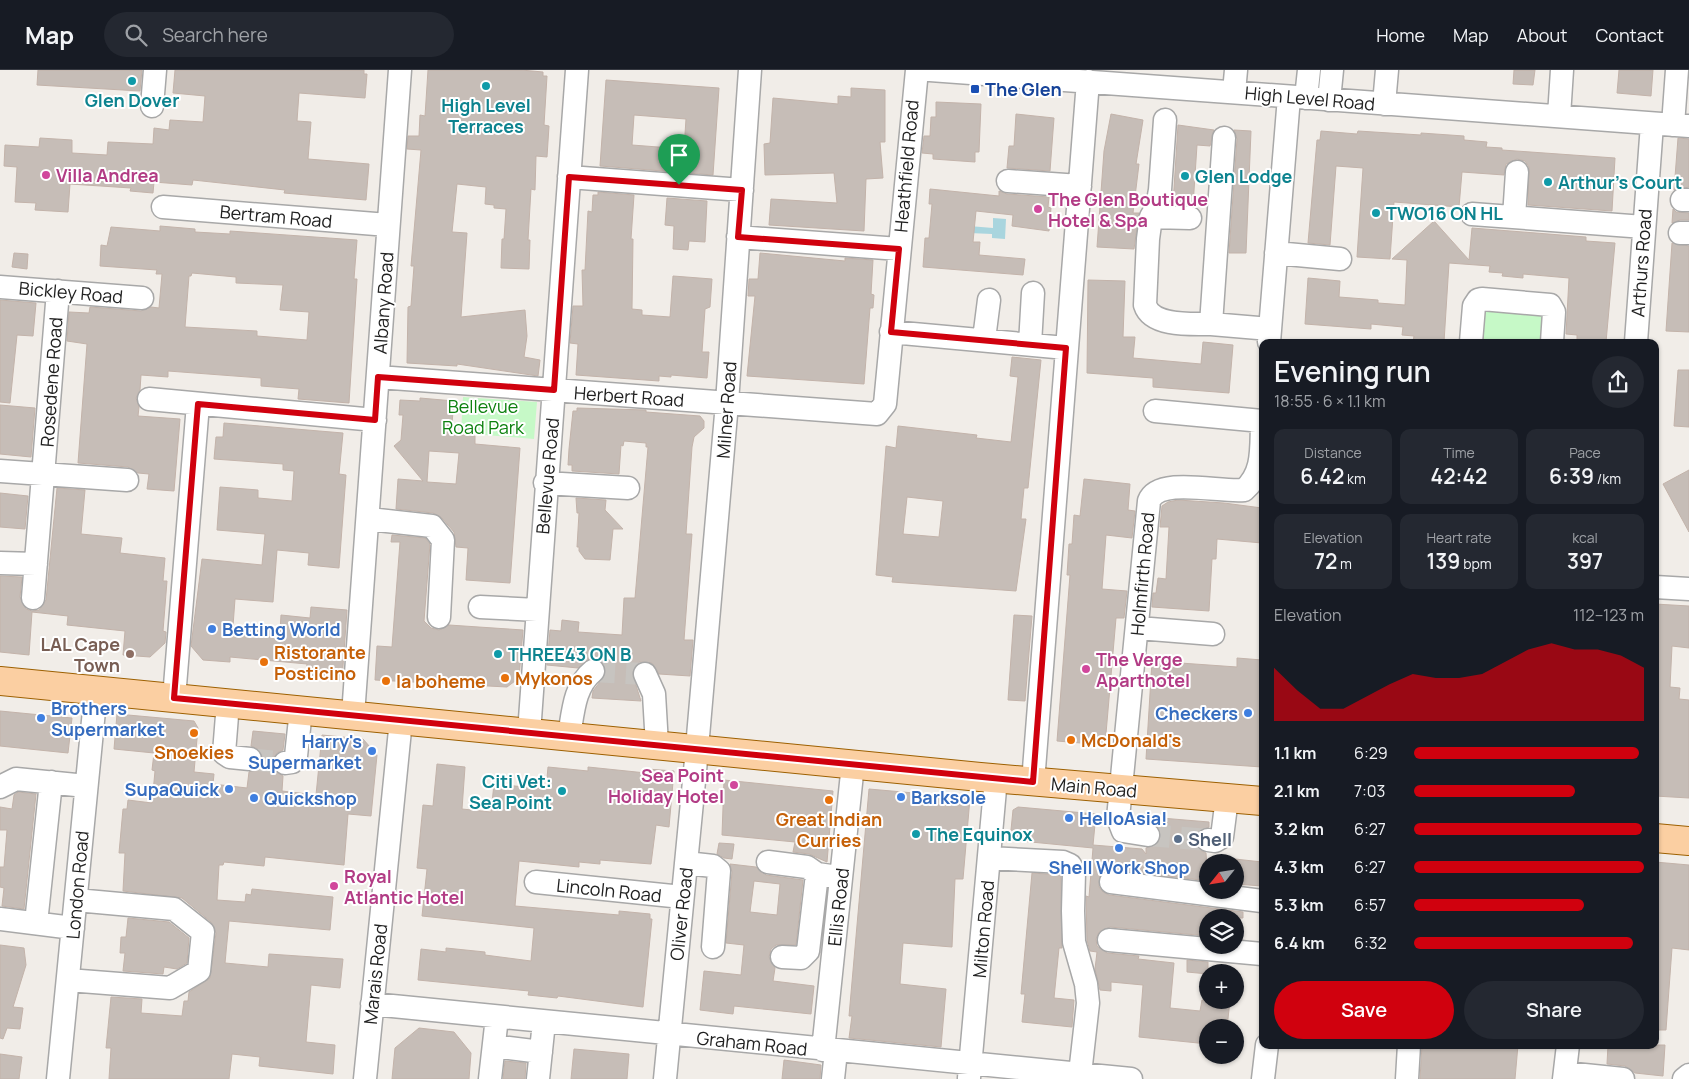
<!DOCTYPE html>
<html lang="en">
<head>
<meta charset="utf-8">
<style>
	body { margin:0; font-family:Manrope,sans-serif; background:#242831; color:#f1f3f6; height:100vh; display:flex; flex-direction:column; font-size:19px; white-space:nowrap }
	* { box-sizing:border-box; margin:0 }
	p { font-size:16px; color:#9ea1a6 }
	.icon { flex:none; width:28px; height:28px; fill:none; stroke:currentColor; stroke-width:2; stroke-linecap:round; stroke-linejoin:round }
	.map { position:relative; flex:1; overflow:hidden }
	.details { position:absolute; left:1259px; top:269px; width:400px; height:710px; display:flex; flex-direction:column; background:#171b24; border-radius:10px; box-shadow:0 1px 4px #0004 }
	.details>* { flex:none }
	.needle { width:32px; rotate:240deg }
	.tools { position:absolute; left:1199px; top:784px; display:grid; gap:10px }
	.tools a { display:grid; place-items:center; width:45px; height:45px; border-radius:50%; background:#171b24; box-shadow:0 1px 4px #0004; font-size:25px }
	.pin { position:absolute; display:grid; place-items:center; width:42px; height:42px; color:#fff; margin:-51px -21px; border-radius:50% 50% 50% 0; rotate:-45deg; box-shadow:0 0 5px #0007 }
	.pin .icon { rotate:45deg }
	.round { display:grid; place-items:center; flex:none; width:52px; height:52px; border-radius:26px; background:#242831 }
	.head { display:flex; align-items:center; justify-content:space-between; height:85px; padding:0 15px }
	h1 { font-size:28px; font-weight:600; line-height:38px }
	.figures { display:grid; grid-template-columns:repeat(3,1fr); gap:8px; height:85px; padding:5px 15px }
	.figures div { display:grid; align-content:center; border-radius:10px; background:#242831; text-align:center }
	.figures b { font-size:21px; font-weight:600 }
	.figures small { font-size:14px; font-weight:400 }
	.figures p { font-size:14px }
	.chart { height:140px; padding:10px 15px }
	.chart p { display:flex; justify-content:space-between }
	.chart svg { width:100%; height:90px; margin-top:5px; fill:#d0010e; opacity:.7 }
	.cta { display:flex; gap:10px; margin-top:auto; padding:10px 15px }
	.cta a { flex:1; height:58px; border-radius:30px; background:#d0010e; color:#fff; font-size:20px; font-weight:600; line-height:58px; text-align:center }
	.cta a+a { background:#242831; color:#f1f3f6 }
	ul { padding:0 15px; list-style:none; font-size:16px }
	li { display:grid; grid-template-columns:80px 60px 1fr; align-items:center; height:38px }
	li i { height:12px; border-radius:6px; background:#d0010e }
	header { display:flex; align-items:center; gap:30px; box-sizing:border-box; height:70px; padding:0 25px; background:#171b24; border-bottom:1px solid #363941 }
	header strong { font-size:24px }
	nav { display:flex; gap:28px; margin-inline-start:auto; font-size:18px }
	.search { width:350px; height:45px; background:#242831; display:flex; align-items:center; gap:12px; box-sizing:border-box; padding:0 18px; border-radius:28px; color:#9ea1a6; font-size:19px }
	.map>svg:first-child { display:block }
</style>
</head>
<body>
<header>
<strong>Map</strong>
<div class="search"><svg class="icon" aria-label="search" viewBox="0 0 24 24"><circle cx="10" cy="10" r="6"/><path d="M15 15l6 6"/></svg>Search here</div>
<nav><a>Home</a><a>Map</a><a>About</a><a>Contact</a></nav>
</header>
<div class="map">
<svg width="1689" height="1009" viewBox="0 0 1689 1009">
	<rect width="100%" height="100%" fill="#f1ede8"/>
	<!-- park -->
	<path fill="#c6f9c7" d="M1483,238L1545,243L1544,272H1479Z
		M463,327L537,332L534,369L461,363Z"/>
	<!-- water -->
	<path fill="#a9d5de" d="M993,148L1006,149L1005,169L992,168V164L969,163V156L993,158Z"/>
	<!-- building -->
	<path fill="#c6bdb7" stroke="#c3b3aa" fill-rule="evenodd" d="M38,0H142L140,21L37,15Z
		M175,0H364V4H367L365,28L299,23L297,51L311,52L308,89L369,94L366,130L284,123L285,120L193,110L192,115L154,112L153,123L130,121L131,118L70,114L68,142L35,140L36,133L15,132L17,97L4,96L5,75L39,77L40,68L72,70V83L107,85L108,72L153,74L154,58L169,60L170,50L203,52L205,26L173,23Z
		M428,0H521L543,2V6H547L544,55L549,56L547,87L536,86L535,120L531,119L528,170H530L529,199L501,198L502,169H504L506,139L494,138V135L485,134L486,117L457,114L452,162L467,163L461,247L525,240L527,266L524,287L540,290L538,306L457,294V296L407,293L408,237L411,236L414,196H411L421,80L407,79L408,66H419L420,45L425,46Z
		M1514,0H1535L1533,15L1513,14Z
		M1619,0H1653L1651,26L1617,23Z
		M606,10L719,18L713,105L600,96ZM634,45L686,49L684,79L632,75Z
		M851,18L885,20V72H880L883,108L866,109L864,161L769,155L771,129L837,133L834,103L765,105L764,74L770,73L773,28L838,34V26L851,27Z
		M936,32L981,34L979,82H975V92L933,89V84L922,83L924,66H930L931,47H936Z
		M1016,44L1054,48L1050,101L1007,98L1009,76H1014Z
		M1111,44L1143,50L1136,94H1139L1133,143H1139L1134,179L1097,177L1104,81Z
		M1178,55L1214,60L1210,76L1197,75L1193,136L1173,134Z
		M1234,60L1251,61L1246,183H1229L1237,69Z
		M1321,61L1357,64L1358,61L1421,65V63L1464,66V70L1487,72L1486,77L1502,78V80L1615,88L1612,141L1528,135L1529,97L1525,91L1517,89L1506,94L1504,105L1462,102L1459,137L1394,132L1390,189L1357,187L1363,98L1336,96L1330,175L1308,173L1317,70H1320Z
		M1678,68L1689,69V117L1674,120Z
		M930,119L999,126V121L1007,124L1049,127L1048,137L1051,138L1049,161L1012,156L1013,145L976,141L973,172H980L979,185L1025,189L1023,205L923,197L925,168H929L932,134H929Z
		M598,122L634,125L631,169H633L632,239L642,240V245L670,247L673,206L712,209L710,237L705,239L702,282H709L707,308L671,305V307L659,306V311L576,305L578,274L570,273L573,236H583L582,200H585L588,141L592,142L593,125H598Z
		M667,128L707,131L705,172L689,171L688,180L673,179L674,156L665,155Z
		M1673,139L1676,142L1689,143V150H1680L1672,153Z
		M1434,151L1469,190L1472,158L1586,167V171L1615,173L1606,272L1577,270V265L1566,264L1569,208L1523,204V208L1502,206L1503,203L1489,202L1490,196L1449,193L1444,272H1413L1414,266L1402,265L1403,257L1371,254V259L1305,254L1308,208L1340,211L1339,227L1378,230V233L1405,235L1407,190L1392,189Z
		M160,156L195,159V162L230,164V161L357,170L354,209H357L349,333L298,329L299,319L261,316V308L168,301V307L141,305L140,320L136,328L139,337L138,346L180,349L174,421L147,419L149,404L138,403L128,397L78,393L87,274L67,271L69,242L89,243L90,237L141,241L151,237L159,238L162,204H156L157,200L100,196L101,175L107,176L111,157L160,161ZM192,203L236,207V213L283,215L280,240L309,242L307,270L257,266V261L185,257L189,206H191Z
		M1672,173L1689,176V262L1666,261Z
		M14,183L28,184L27,199L12,197Z
		M760,183L845,191V188L873,190L871,224L874,225L873,238H870L864,314L747,306L755,226H748L749,209H758Z
		M1088,210L1125,211L1123,267H1135L1133,288L1201,294L1203,272L1233,275L1229,323L1153,317V308L1087,303Z
		M0,230L36,233L33,266L17,265L10,333L0,332Z
		M1012,287L1041,290L1028,418H1024L1021,449H1026L1016,521L892,512L893,507L876,505L886,376L896,378L898,356L977,365L976,368L1011,372L1018,307L1010,306ZM907,427L943,431L939,467L903,464Z
		M1678,300H1689V357L1674,356Z
		M420,328L454,331L451,364L475,366V374L520,378L510,513L466,510L468,478L456,477L454,462L442,448L433,443L396,439L398,409L423,411L394,376L401,370L403,345H399L400,330L420,331ZM429,381L459,383L456,414L427,412Z
		M0,335L35,338L31,387L0,384Z
		M577,338L646,340V342L700,346L704,351V358L694,367L692,377L686,464H692L684,570H693L690,606L659,604L652,593L639,592L632,603L641,631L592,628L593,621L606,604L603,592L594,588V585L578,598L547,595L550,560L561,561L562,550L579,552L578,562L622,565L624,528H635L648,377H646V373L624,371L623,376L621,375L619,404L572,401V395H568L569,379L573,341H577Z
		M224,353L343,363L339,404L346,405L339,498L308,495L309,483L277,480L273,532L235,529L233,556L280,561L281,545L310,548L311,537L347,540L342,610L306,607L307,594L230,587V592L203,590L191,576L202,489L262,495L265,464L217,460L220,417L258,420V428L292,431L294,401L283,400V394L214,389L216,367H223Z
		M1689,400V462L1663,414Z
		M1084,409L1130,414L1128,440L1135,441L1132,468L1106,465L1102,519L1127,521L1124,548H1116L1105,675L1057,671L1070,505H1067L1069,474H1072L1074,445L1080,446Z
		M57,418L85,420L81,464L122,468L120,483L165,488L163,511H167L163,561L166,562L165,573L150,587L123,585L125,561L67,555L68,546L32,542L29,585L0,582V506L22,507L20,527L26,539L32,541L39,540L46,530Z
		M0,423L28,426L25,459L0,457Z
		M576,428L606,430L605,440L623,459H613L610,490L585,489L579,481V477H577L579,443H577Z
		M1178,430L1224,433L1262,438V473L1217,469L1216,489H1212L1209,541L1152,537L1153,523H1156L1158,508L1166,509L1169,457H1160L1162,436L1168,432Z
		M392,465L425,468L430,474L424,551L431,558L439,560L449,555L523,560L519,608L507,617L375,610L377,576L392,577L400,472H391Z
		M1655,534L1689,536V578L1672,576L1670,617L1680,618L1679,629L1689,630V728L1655,726Z
		M1014,545L1032,546L1025,631L1008,630Z
		M1237,588L1262,590V697L1146,689L1152,591L1237,597Z
		M0,641L72,648L68,683L0,676Z
		M117,644L194,651L198,658L194,702L214,704L213,714L247,718L249,702L260,697L263,690L258,679L251,676L253,661L285,664L283,680L277,683L272,694L275,701L283,706L282,721L316,725L322,665L363,669L377,685L371,746L348,744L344,795L265,787L264,796L224,792L223,795H219L217,830L245,832L246,824L251,825L252,819L333,827L330,860L229,851L225,893L268,897L269,884L343,889L340,918L311,915L306,972L335,975L333,1004L259,996L260,987L232,984L229,1009H109L111,978H106L111,927L142,929L141,943L182,946L184,931H188L189,922L210,908L216,863L211,852L182,828L123,821L125,783H119L123,739H127L128,730L152,733L155,701L152,700L154,683L114,679Z
		M437,694L465,697L462,739L491,742L494,714L546,719L548,697L588,701V697L646,703L647,699L674,701L669,757L656,755L651,794L600,790V794L579,792V797L519,791L515,836L619,845V841L650,844V849H652L643,937L558,926L557,928L528,925L529,921L418,910L421,879L446,882V878L485,882V885L531,891L534,858L422,846L427,799L417,798L423,735L433,736Z
		M724,710L833,721L827,792L809,784L793,782L795,772L722,765Z
		M869,719L970,728L963,809H955L952,877L903,873L900,914L946,919L941,977L849,968L852,946H849Z
		M18,722L36,724L24,839L2,836L4,818L0,817V797H4L7,760H0V737L12,739L14,725Z
		M1018,737L1096,744L1093,775L1142,779L1146,784V778L1158,774L1161,767L1157,755L1149,752V747L1209,752V757L1198,762L1195,769L1200,780L1206,783L1208,811L1112,799L1105,800L1100,804L1099,817L1103,822L1109,825L1243,842V848H1208V866L1110,857L1099,862L1096,869L1097,876L1107,883L1139,886L1138,889L1174,893L1170,938L1200,941L1202,930H1230L1227,958H1208V974L1139,967L1143,915L1111,912V921L1100,920L1095,899L1097,882L1090,881L1087,870L1086,826L1089,827L1093,778L1010,770L1013,740Z
		M719,773L734,774L732,789L724,788L717,784Z
		M1235,789L1262,792V816L1235,814Z
		M1655,792L1689,795V880L1672,878L1666,960H1655Z
		M730,794L756,797L766,805L803,810L796,875H776L771,879L769,887L775,898L773,911L814,916L811,944L734,936L733,944L700,940L704,901L741,905L744,875L726,873L732,802ZM754,811L780,814L777,845L750,842Z
		M1032,803L1061,805L1062,878H1059L1054,928L1074,930L1072,957L1022,952L1025,924H1021Z
		M128,848L169,852L189,868L187,893L177,899L164,897L163,904L123,901L125,883H120L121,867H126Z
		M0,875L24,878L26,895L13,937L23,938L20,959L7,958L3,969L0,968Z
		M1187,890L1208,892V904L1187,902Z
		M419,958L454,962L471,983L469,1009H392L395,978Z
		M1422,975H1518L1515,1009H1420Z
		M1608,975H1665L1663,1006L1635,1003L1625,996L1607,994Z
		M574,979L629,984L627,1009H571Z
		M0,984L22,987L19,1009H0Z
		M784,990L821,995L820,1009H782Z
		M505,991L526,993L525,1009H503Z"/>
	<g fill="none" stroke-linecap="round" stroke-linejoin="round">
		<!-- minor-tunnel -->
		<path stroke="#c7c4c0" stroke-width="22" stroke-dasharray="22 11" stroke-linecap="butt" d="M593,601L645,604
			M250,689L285,693
			M1148,765L1208,770"/>
		<!-- minor casing -->
		<g stroke="#a8a8a8" stroke-width="25">
			<path id="minor" d="M930,0L1689,56
				M1234,22L1236,0
				M1306,28L1309,0
				M1329,30L1332,0
				M1384,34L1387,0
				M152,36L155,0
				M1559,46L1562,0
				M1165,50L1160,120L1157,137L1151,147L1148,169L1145,235C1152,257 1192,254 1211,254
				M1673,55L1677,0
				M1224,68L1211,254L1270,259
				M569,107L742,120
				M1008,111L1080,116
				M1682,130H1689
				M163,137L388,155
				M1472,144L1644,157
				M1151,147L1190,148
				M1514,147L1517,102
				M1680,163H1689
				M738,167L899,179
				M1276,183L1340,189
				M0,217L142,228
				M891,262L1066,278
				M984,269L989,230
				M1269,272L1289,27
				M1471,272L1474,236L1478,230L1482,229L1550,235L1554,242L1552,272
				M1636,272L1652,54
				M1030,274L1033,223
				M378,307L877,344L885,334L917,0
				M149,329L375,350
				M1155,341L1262,351
				M0,401L127,410
				M545,413L628,418
				M369,449L432,456L443,470L439,547
				M0,493L36,494
				M1655,517L1689,519
				M33,528L58,221
				M480,537L537,540
				M1138,558L1213,564
				M645,604L654,624L657,675
				M174,628L198,334
				M228,633L224,683L230,687L250,689
				M353,645L400,0
				M529,663L577,0
				M569,666C573,643 574,616 593,601
				M285,693L292,692L296,686L301,640
				M1033,712L1088,11
				M0,717L16,709L86,716
				M1148,765L1123,761L1118,748L1149,431C1159,406 1221,423 1244,420C1264,403 1261,378 1262,354
				M1208,770L1215,771L1222,767L1227,728
				M989,788L1063,792L1070,795L1074,802L1073,841L1074,872L1086,914L1088,933L1080,1004
				M768,792L807,797L817,804L831,806
				M686,793L713,796L719,801L713,877
				M536,812L682,827
				M1111,812L1262,831
				M0,849L73,858
				M36,853L51,712
				M1109,870L1262,884
				M782,887L801,888L808,881L817,804
				M68,910L170,918L199,901L203,862L174,839L76,830
				M372,934L1131,1009
				M494,976L541,982
				M823,980L853,694
				M1565,1003L1623,1009
				M969,1008L996,708
				M58,1009L96,620
				M365,1009L401,650
				M490,1009L497,947
				M538,1009L544,952
				M665,1009L695,701L727,333L750,0
				M833,1009L836,981
				M1263,1009L1267,975
				M1407,1009L1409,975
				M1564,1009L1568,975
				M1684,1009L1689,1005"/>
		</g>
		<!-- major casing -->
		<g stroke="#9d6001" stroke-width="30">
			<path id="major" d="M0,611L980,707L1262,731
				M1655,768L1689,771"/>
		</g>
		<!-- minor -->
		<use href="#minor" stroke="#fff" stroke-width="22"/>
		<!-- major -->
		<use href="#major" stroke="#fbcfa2" stroke-width="28"/>
	</g>
	<g fill="none" stroke-linecap="round" stroke-linejoin="round">
		<!-- route casing -->
		<g stroke="#fff" stroke-width="10">
			<path id="route" d="M569,107L742,120L738,167L899,179L891,262L1066,278L1033,712L174,628L198,334L375,350L378,307L554,320Z"/>
		</g>
		<!-- route -->
		<use href="#route" stroke="#d0010e" stroke-width="6"/>
	</g>
	<!-- markers -->
	<g fill="#0f9aa8" stroke="#fff" stroke-width="2">
		<circle cx="132" cy="11" r="5"/>
		<circle cx="486" cy="16" r="5"/>
		<circle cx="1185" cy="106" r="5"/>
		<circle cx="1548" cy="112" r="5"/>
		<circle cx="1376" cy="143" r="5"/>
		<circle cx="498" cy="584" r="5"/>
		<circle cx="562" cy="721" r="5"/>
		<circle cx="916" cy="764" r="5"/>
	</g>
	<rect fill="#1a4fb4" stroke="#fff" stroke-width="2" x="970" y="14" width="10" height="10" rx="2.5"/>
	<g fill="#d1479c" stroke="#fff" stroke-width="2">
		<circle cx="46" cy="105" r="5"/>
		<circle cx="1038" cy="139" r="5"/>
		<circle cx="1086" cy="599" r="5"/>
		<circle cx="734" cy="715" r="5"/>
		<circle cx="334" cy="816" r="5"/>
	</g>
	<g fill="#3f7fe0" stroke="#fff" stroke-width="2">
		<circle cx="212" cy="559" r="5"/>
		<circle cx="1248" cy="643" r="5"/>
		<circle cx="41" cy="648" r="5"/>
		<circle cx="372" cy="681" r="5"/>
		<circle cx="229" cy="719" r="5"/>
		<circle cx="901" cy="727" r="5"/>
		<circle cx="254" cy="728" r="5"/>
		<circle cx="1069" cy="748" r="5"/>
		<circle cx="1119" cy="778" r="5"/>
	</g>
	<circle fill="#8d6e63" stroke="#fff" stroke-width="2" cx="130" cy="584" r="5"/>
	<g fill="#e8710a" stroke="#fff" stroke-width="2">
		<circle cx="264" cy="592" r="5"/>
		<circle cx="505" cy="608" r="5"/>
		<circle cx="386" cy="611" r="5"/>
		<circle cx="194" cy="663" r="5"/>
		<circle cx="1071" cy="670" r="5"/>
		<circle cx="829" cy="730" r="5"/>
	</g>
	<circle fill="#5c6f8a" stroke="#fff" stroke-width="2" cx="1178" cy="769" r="5"/>
	<g text-anchor="middle" dominant-baseline="central" stroke-width="4" stroke-linejoin="round" paint-order="stroke">
		<!-- transit labels -->
		<g font-size="18" font-weight="bold" fill="#164399" stroke="#fff" text-anchor="start">
			<text x="985" y="19">The Glen</text>
		</g>
		<!-- street labels -->
		<g font-size="18" fill="#212121" stroke="#fff">
			<text transform="translate(1310 28) rotate(5)">High Level Road</text>
			<text transform="translate(906 96) rotate(-85)">Heathfield Road</text>
			<text transform="translate(276 146) rotate(5)">Bertram Road</text>
			<text transform="translate(1641 193) rotate(-86)">Arthurs Road</text>
			<text transform="translate(71 222) rotate(5)">Bickley Road</text>
			<text transform="translate(383 233) rotate(-86)">Albany Road</text>
			<text transform="translate(51 312) rotate(-86)">Rosedene Road</text>
			<text transform="translate(629 326) rotate(4)">Herbert Road</text>
			<text transform="translate(726 340) rotate(-86)">Milner Road</text>
			<text transform="translate(547 406) rotate(-85)">Bellevue Road</text>
			<text transform="translate(1142 504) rotate(-85)">Holmfirth Road</text>
			<text transform="translate(1094 717) rotate(5)">Main Road</text>
			<text transform="translate(77 815) rotate(-85)">London Road</text>
			<text transform="translate(609 820) rotate(6)">Lincoln Road</text>
			<text transform="translate(838 837) rotate(-84)">Ellis Road</text>
			<text transform="translate(681 844) rotate(-84)">Oliver Road</text>
			<text transform="translate(983 859) rotate(-85)">Milton Road</text>
			<text transform="translate(375 904) rotate(-84)">Marais Road</text>
			<text transform="translate(752 973) rotate(6)">Graham Road</text>
		</g>
		<!-- culture labels -->
		<g font-size="18" font-weight="bold" fill="#0d838f" stroke="#fff" text-anchor="start">
			<text x="132" y="30" text-anchor="middle">Glen Dover</text>
			<text x="486" y="35" text-anchor="middle">High Level<tspan x="486" dy="21">Terraces</tspan></text>
			<text x="1195" y="106">Glen Lodge</text>
			<text x="1558" y="112">Arthur's Court</text>
			<text x="1386" y="143">TWO16 ON HL</text>
			<text x="508" y="584">THREE43 ON B</text>
			<text x="552" y="711" text-anchor="end">Citi Vet:<tspan x="552" dy="21">Sea Point</tspan></text>
			<text x="926" y="764">The Equinox</text>
		</g>
		<!-- hotel labels -->
		<g font-size="18" font-weight="bold" fill="#b23c85" stroke="#fff" text-anchor="start">
			<text x="56" y="105">Villa Andrea</text>
			<text x="1048" y="129">The Glen Boutique<tspan x="1048" dy="21">Hotel &amp; Spa</tspan></text>
			<text x="1096" y="589">The Verge<tspan x="1096" dy="21">Aparthotel</tspan></text>
			<text x="724" y="705" text-anchor="end">Sea Point<tspan x="724" dy="21">Holiday Hotel</tspan></text>
			<text x="344" y="806">Royal<tspan x="344" dy="21">Atlantic Hotel</tspan></text>
		</g>
		<!-- park labels -->
		<g font-size="18" fill="#0d810f" stroke="#fff">
			<text x="483" y="336">Bellevue<tspan x="483" dy="21">Road Park</tspan></text>
		</g>
		<!-- shop labels -->
		<g font-size="18" font-weight="bold" fill="#366cbe" stroke="#fff" text-anchor="start">
			<text x="222" y="559">Betting World</text>
			<text x="51" y="638">Brothers<tspan x="51" dy="21">Supermarket</tspan></text>
			<text x="1238" y="643" text-anchor="end">Checkers</text>
			<text x="362" y="671" text-anchor="end">Harry's<tspan x="362" dy="21">Supermarket</tspan></text>
			<text x="219" y="719" text-anchor="end">SupaQuick</text>
			<text x="911" y="727">Barksole</text>
			<text x="264" y="728">Quickshop</text>
			<text x="1079" y="748">HelloAsia!</text>
			<text x="1119" y="797" text-anchor="middle">Shell Work Shop</text>
		</g>
		<!-- education labels -->
		<g font-size="18" font-weight="bold" fill="#785e54" stroke="#fff" text-anchor="end">
			<text x="120" y="574">LAL Cape<tspan x="120" dy="21">Town</tspan></text>
		</g>
		<!-- food labels -->
		<g font-size="18" font-weight="bold" fill="#c56008" stroke="#fff" text-anchor="start">
			<text x="274" y="582">Ristorante<tspan x="274" dy="21">Posticino</tspan></text>
			<text x="515" y="608">Mykonos</text>
			<text x="396" y="611">la boheme</text>
			<text x="1081" y="670">McDonald's</text>
			<text x="194" y="682" text-anchor="middle">Snoekies</text>
			<text x="829" y="749" text-anchor="middle">Great Indian<tspan x="829" dy="21">Curries</tspan></text>
		</g>
		<!-- service labels -->
		<g font-size="18" font-weight="bold" fill="#4e5e75" stroke="#fff" text-anchor="start">
			<text x="1188" y="769">Shell</text>
		</g>
	</g>
</svg>
<div class="tools">
<a><svg class="needle" viewBox="-14 -14 28 28"><path d="M0-13l5 13h-10z" fill="#e53935"/><path d="M0 13l5-13h-10z" fill="#9ea1a6"/></svg></a>
<a><svg class="icon" aria-label="layers" viewBox="0 0 24 24"><path d="M12 4l9 5-9 5-9-5zM3 14l9 5 9-5"/></svg></a>
<a>+</a>
<a>−</a>
</div>
<div class="pin" style="left:679px;top:115px;background:#1e9e55"><svg class="icon" aria-label="arrive" viewBox="0 0 24 24"><path d="M6 21V4h12l-3 4 3 4H6"/></svg></div>
<section class="details">
<div class="head"><div><h1>Evening run</h1><p>18:55 · 6 × 1.1 km</p></div><a class="round"><svg class="icon" aria-label="share" viewBox="0 0 24 24"><path d="M12 15V3M7 8l5-5 5 5M5 13v7h14v-7"/></svg></a></div>
<div class="figures">
<div><p>Distance</p><b>6.42<small> km</small></b></div>
<div><p>Time</p><b>42:42</b></div>
<div><p>Pace</p><b>6:39<small> /km</small></b></div>
</div>
<div class="figures">
<div><p>Elevation</p><b>72<small> m</small></b></div>
<div><p>Heart rate</p><b>139<small> bpm</small></b></div>
<div><p>kcal</p><b>397</b></div>
</div>
<div class="chart"><p><span>Elevation</span>112–123 m</p>
<svg viewBox="0 0 160 44" preserveAspectRatio="none"><path d="M0 44V18L10 29L20 38L30 38L40 32L50 26L60 21L70 23L80 23L90 21L100 15L110 9L120 6L130 9L140 9L150 12L160 18V44z"/></svg>
</div>
<ul>
<li><b>1.1 km</b>6:29<i style="width:98%"></i></li>
<li><b>2.1 km</b>7:03<i style="width:70%"></i></li>
<li><b>3.2 km</b>6:27<i style="width:99%"></i></li>
<li><b>4.3 km</b>6:27<i style="width:100%"></i></li>
<li><b>5.3 km</b>6:57<i style="width:74%"></i></li>
<li><b>6.4 km</b>6:32<i style="width:95%"></i></li>
</ul>
<div class="cta"><a>Save</a><a>Share</a></div>
</section>
</div>
</body>
</html>
